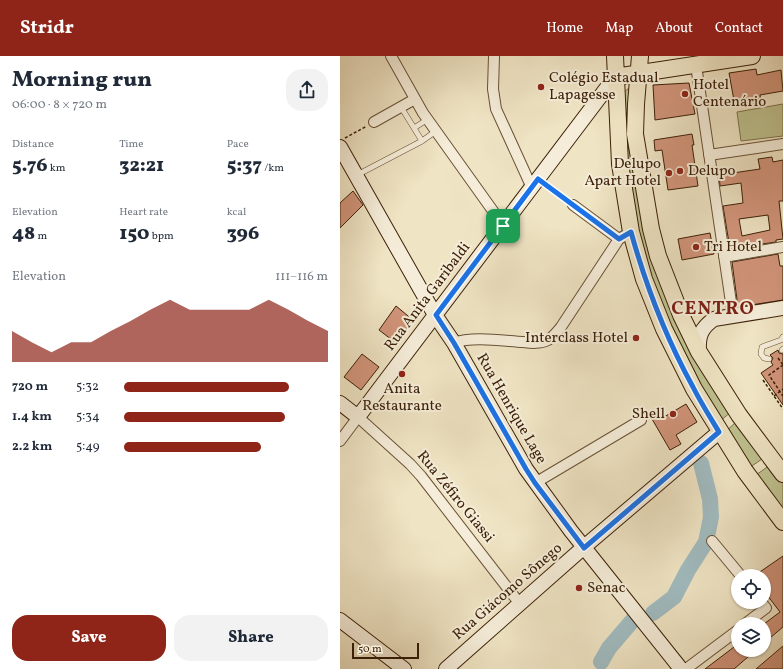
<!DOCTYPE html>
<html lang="en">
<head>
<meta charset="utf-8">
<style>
	body { margin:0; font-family:Vollkorn,serif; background:#f2f2f3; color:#1f2937; height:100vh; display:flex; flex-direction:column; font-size:15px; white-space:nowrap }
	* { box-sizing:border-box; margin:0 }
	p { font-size:13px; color:#747a83 }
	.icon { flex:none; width:22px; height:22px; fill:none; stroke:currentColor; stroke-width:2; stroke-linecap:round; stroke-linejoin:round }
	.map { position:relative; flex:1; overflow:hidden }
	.panel { display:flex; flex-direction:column; background:#fff; width:340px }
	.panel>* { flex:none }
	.fabs { position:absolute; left:391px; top:513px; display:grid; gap:8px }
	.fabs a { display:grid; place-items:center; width:40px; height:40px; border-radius:50%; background:#fff; box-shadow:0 1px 3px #0004; font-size:20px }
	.scale { position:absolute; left:12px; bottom:10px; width:67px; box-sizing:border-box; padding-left:4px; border:2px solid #3c2007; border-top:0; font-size:11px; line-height:14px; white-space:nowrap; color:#3c2007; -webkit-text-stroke:3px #f5edd9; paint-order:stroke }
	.pin { position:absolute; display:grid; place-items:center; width:34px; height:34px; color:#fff; margin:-17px; border-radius:8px; box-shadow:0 2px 6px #0006 }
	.round { display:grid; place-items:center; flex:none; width:42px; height:42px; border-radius:16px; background:#f2f2f3 }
	.head { display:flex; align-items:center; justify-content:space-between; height:68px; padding:0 12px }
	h1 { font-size:22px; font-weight:800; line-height:30px }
	.metrics { display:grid; grid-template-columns:repeat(3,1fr); gap:6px; height:68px; padding:4px 12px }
	.metrics div { display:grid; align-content:center }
	.metrics b { font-size:20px; font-weight:800 }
	.metrics small { font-size:11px; font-weight:400 }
	.metrics p { font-size:11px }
	.chart { height:112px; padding:8px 12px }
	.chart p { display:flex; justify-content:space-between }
	.chart svg { width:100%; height:72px; margin-top:4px; fill:#8f2418; opacity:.7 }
	.action { display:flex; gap:8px; margin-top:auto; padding:8px 12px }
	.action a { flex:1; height:46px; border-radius:16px; background:#8f2418; color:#fff; font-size:16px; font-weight:800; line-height:46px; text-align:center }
	.action a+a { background:#f2f2f3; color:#1f2937 }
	ul { padding:0 12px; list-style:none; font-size:13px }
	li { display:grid; grid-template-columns:64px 48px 1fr; align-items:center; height:30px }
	li i { height:10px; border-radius:5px; background:#8f2418 }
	header { display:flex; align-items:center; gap:24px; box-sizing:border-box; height:56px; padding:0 20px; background:#8f2418; color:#fff }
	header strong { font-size:19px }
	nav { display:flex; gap:22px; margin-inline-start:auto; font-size:14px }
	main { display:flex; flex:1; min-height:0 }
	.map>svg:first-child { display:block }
</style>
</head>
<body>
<header>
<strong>Stridr</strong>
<nav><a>Home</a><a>Map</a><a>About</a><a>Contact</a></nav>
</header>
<main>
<section class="panel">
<div class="head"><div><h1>Morning run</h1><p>06:00 · 8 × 720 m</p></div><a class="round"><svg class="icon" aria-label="share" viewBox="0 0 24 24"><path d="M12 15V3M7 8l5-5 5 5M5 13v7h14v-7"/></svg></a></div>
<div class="metrics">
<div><p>Distance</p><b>5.76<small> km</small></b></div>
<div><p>Time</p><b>32:21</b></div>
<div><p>Pace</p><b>5:37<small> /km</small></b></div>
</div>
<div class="metrics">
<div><p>Elevation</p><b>48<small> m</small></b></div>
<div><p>Heart rate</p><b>150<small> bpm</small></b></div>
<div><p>kcal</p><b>396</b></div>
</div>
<div class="chart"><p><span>Elevation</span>111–116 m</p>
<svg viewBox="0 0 160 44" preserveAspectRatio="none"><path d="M0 44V25L10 32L20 38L30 32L40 32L50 25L60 19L70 12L80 6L90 12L100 12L110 12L120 12L130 6L140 12L150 19L160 25V44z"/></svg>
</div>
<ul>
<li><b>720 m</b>5:32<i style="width:81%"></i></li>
<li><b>1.4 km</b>5:34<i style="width:79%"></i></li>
<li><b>2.2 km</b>5:49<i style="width:67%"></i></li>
</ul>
<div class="action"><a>Save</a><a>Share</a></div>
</section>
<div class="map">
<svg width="443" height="613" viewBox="0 0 443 613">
	<rect width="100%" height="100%" fill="#efe4c4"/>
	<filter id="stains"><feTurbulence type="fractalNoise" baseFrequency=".005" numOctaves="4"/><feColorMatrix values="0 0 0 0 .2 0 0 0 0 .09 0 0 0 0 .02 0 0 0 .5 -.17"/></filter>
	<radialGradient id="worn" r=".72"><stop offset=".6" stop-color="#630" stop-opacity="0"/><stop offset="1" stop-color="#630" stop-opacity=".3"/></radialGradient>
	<!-- green -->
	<path fill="#bfc290" stroke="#7e714c" d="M293,28L313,198L391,356L380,365L343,303L301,200L284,111L280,40Z
		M443,48V80L401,85L397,56Z
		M396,366L422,403L409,412L384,377Z
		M430,409L443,427V449L439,451L416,419Z"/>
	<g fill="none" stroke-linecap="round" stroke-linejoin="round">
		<!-- river -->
		<path stroke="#a0bbc0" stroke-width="16" d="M313,557L334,541L348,514L366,486L371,461L370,443L361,407
			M261,606L269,592L293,564"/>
	</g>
	<!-- building -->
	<path fill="#d1947a" stroke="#3c2007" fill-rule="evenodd" d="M416,13L417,19L441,14L443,35L420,39L421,46L395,50L389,17Z
		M349,27L355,58L315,64L313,29Z
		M352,78L354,89H352L358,130L328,134L322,94L315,95L314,84Z
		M432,101L433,106L443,104V145H439L443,183L436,184V186L390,193L383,150L403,147L401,127L380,130L379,119L420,113L418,103ZM428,159L430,174L402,180L399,163Z
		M13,135L23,149L0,172V147Z
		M370,177L374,198L342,204L338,183Z
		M438,198L440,210H443V244L398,251L392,206Z
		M56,250L73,264L56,287L39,274Z
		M438,294L439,297L443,298V349L421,317L433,309L431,306L433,302L430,299Z
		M22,298L39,311L21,334L4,321Z
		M346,348L357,366L336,379L341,388L330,394L312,363L322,357L324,361Z
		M443,500V571L424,587V568L440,556L424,535V520H414Z
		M398,588V594H416L394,613H365Z
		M443,590V613H416Z"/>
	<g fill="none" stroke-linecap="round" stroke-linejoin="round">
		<!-- lane casing -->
		<g stroke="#695136" stroke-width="6">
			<path id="lane" d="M61,51L82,85L96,75
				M74,72L88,63
				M17,119L82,85
				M442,294L443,293
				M429,303L424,302L421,298L422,291L441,284L443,281"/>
		</g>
		<!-- street casing -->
		<g stroke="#695136" stroke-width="12">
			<path id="street" d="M51,0L83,57L163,169
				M154,0L153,33L156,53L192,132
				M356,9L393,260
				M34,66L75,43
				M369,99L443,88
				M233,149L279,183
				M384,201L443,191
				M114,287C132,280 164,285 183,286C191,287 200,288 208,284C213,281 217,276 221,271L279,183L291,176
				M0,385L18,361L70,408L81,420L180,548
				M195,427L301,364
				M372,485L401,520
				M405,568L426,552L421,546
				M346,613L398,574"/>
		</g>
		<!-- secondary casing -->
		<g stroke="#3c2007" stroke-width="16">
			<path id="secondary" d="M0,91L95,259L114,287L186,413L231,475L341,613
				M359,296C358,280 361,272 374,263L443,252
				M0,347L18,361L275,21
				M0,564L64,613
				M106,613L244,491L379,376"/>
		</g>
		<!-- primary casing -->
		<g stroke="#3c2007" stroke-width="18">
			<path id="primary" d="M275,0L280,108L291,176L304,223L324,273L354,333L405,415L443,466
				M300,0L296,48L295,78L311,173L318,200L341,259L359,296L399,359L443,418
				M275,21L412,0"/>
		</g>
		<!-- path -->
		<path stroke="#3c2007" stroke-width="1.5" stroke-dasharray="3 2" stroke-linecap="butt" d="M5,82L27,70
			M207,129L227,144
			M438,302L443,309
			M443,309L429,319L443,340
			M423,324L443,353
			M434,340L443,333"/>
		<!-- lane -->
		<use href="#lane" stroke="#f5edd9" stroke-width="5"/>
		<!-- street -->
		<use href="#street" stroke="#f5edd9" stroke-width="10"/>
		<!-- secondary -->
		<use href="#secondary" stroke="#f5edd9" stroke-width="14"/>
		<!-- primary -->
		<use href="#primary" stroke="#efe4c4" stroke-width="16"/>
	</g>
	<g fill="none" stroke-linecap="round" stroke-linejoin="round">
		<!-- route casing -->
		<g stroke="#fff" stroke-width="8">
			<path id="route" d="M198,123L279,183L291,176C306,230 326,282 353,331C361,347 370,361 379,376L244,492L195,427L186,413L114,287L96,259Z"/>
		</g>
		<!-- route -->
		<use href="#route" stroke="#1a73e8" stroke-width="5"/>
	</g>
	<!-- markers -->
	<g fill="#8f2418" stroke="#f5edd9" stroke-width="1.5">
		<circle cx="201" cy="31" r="4"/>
		<circle cx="345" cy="38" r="4"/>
		<circle cx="340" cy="115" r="4"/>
		<circle cx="329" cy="117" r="4"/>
		<circle cx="356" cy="191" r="4"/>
		<circle cx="296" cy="282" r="4"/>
		<circle cx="62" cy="318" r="4"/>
		<circle cx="333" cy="358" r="4"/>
		<circle cx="239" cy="532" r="4"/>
	</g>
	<g text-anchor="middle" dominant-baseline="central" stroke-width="4" stroke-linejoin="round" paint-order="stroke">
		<!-- poi labels -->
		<g font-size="15" fill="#3c2007" stroke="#f5edd9" text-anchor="start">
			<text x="209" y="22">Colégio Estadual<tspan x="209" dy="17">Lapagesse</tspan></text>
			<text x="353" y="29">Hotel<tspan x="353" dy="17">Centenário</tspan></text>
			<text x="321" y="108" text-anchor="end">Delupo<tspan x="321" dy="17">Apart Hotel</tspan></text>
			<text x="348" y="115">Delupo</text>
			<text x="364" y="191">Tri Hotel</text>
			<text x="288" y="282" text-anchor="end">Interclass Hotel</text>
			<text x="62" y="333" text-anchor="middle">Anita<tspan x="62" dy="17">Restaurante</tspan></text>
			<text x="325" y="358" text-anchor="end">Shell</text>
			<text x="247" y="532">Senac</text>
		</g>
		<!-- street labels -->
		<g font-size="15" fill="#3c2007" stroke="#f5edd9">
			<text transform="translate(88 241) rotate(-53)">Rua Anita Garibaldi</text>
			<text transform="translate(171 353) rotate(60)">Rua Henrique Lage</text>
			<text transform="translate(115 441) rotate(51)">Rua Zéfiro Giassi</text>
			<text transform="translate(168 536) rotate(-41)">Rua Giácomo Sônego</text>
		</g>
		<!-- district labels -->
		<g font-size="19" font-weight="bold" letter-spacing="1" fill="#7a1f14" stroke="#f5edd9">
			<text x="373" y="253">CENTRO</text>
		</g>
	</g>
	<rect width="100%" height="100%" filter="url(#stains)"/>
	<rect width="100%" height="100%" fill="url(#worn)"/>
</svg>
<div class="fabs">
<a><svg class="icon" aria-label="locate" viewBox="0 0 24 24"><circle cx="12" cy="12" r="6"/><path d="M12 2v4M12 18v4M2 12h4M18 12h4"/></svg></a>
<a><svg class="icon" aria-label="layers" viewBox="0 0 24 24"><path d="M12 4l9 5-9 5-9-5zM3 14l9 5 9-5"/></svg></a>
</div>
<div class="scale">50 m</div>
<div class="pin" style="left:163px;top:170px;background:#1e9e55"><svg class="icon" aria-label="arrive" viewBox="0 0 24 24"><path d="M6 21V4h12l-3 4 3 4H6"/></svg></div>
</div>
</main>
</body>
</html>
